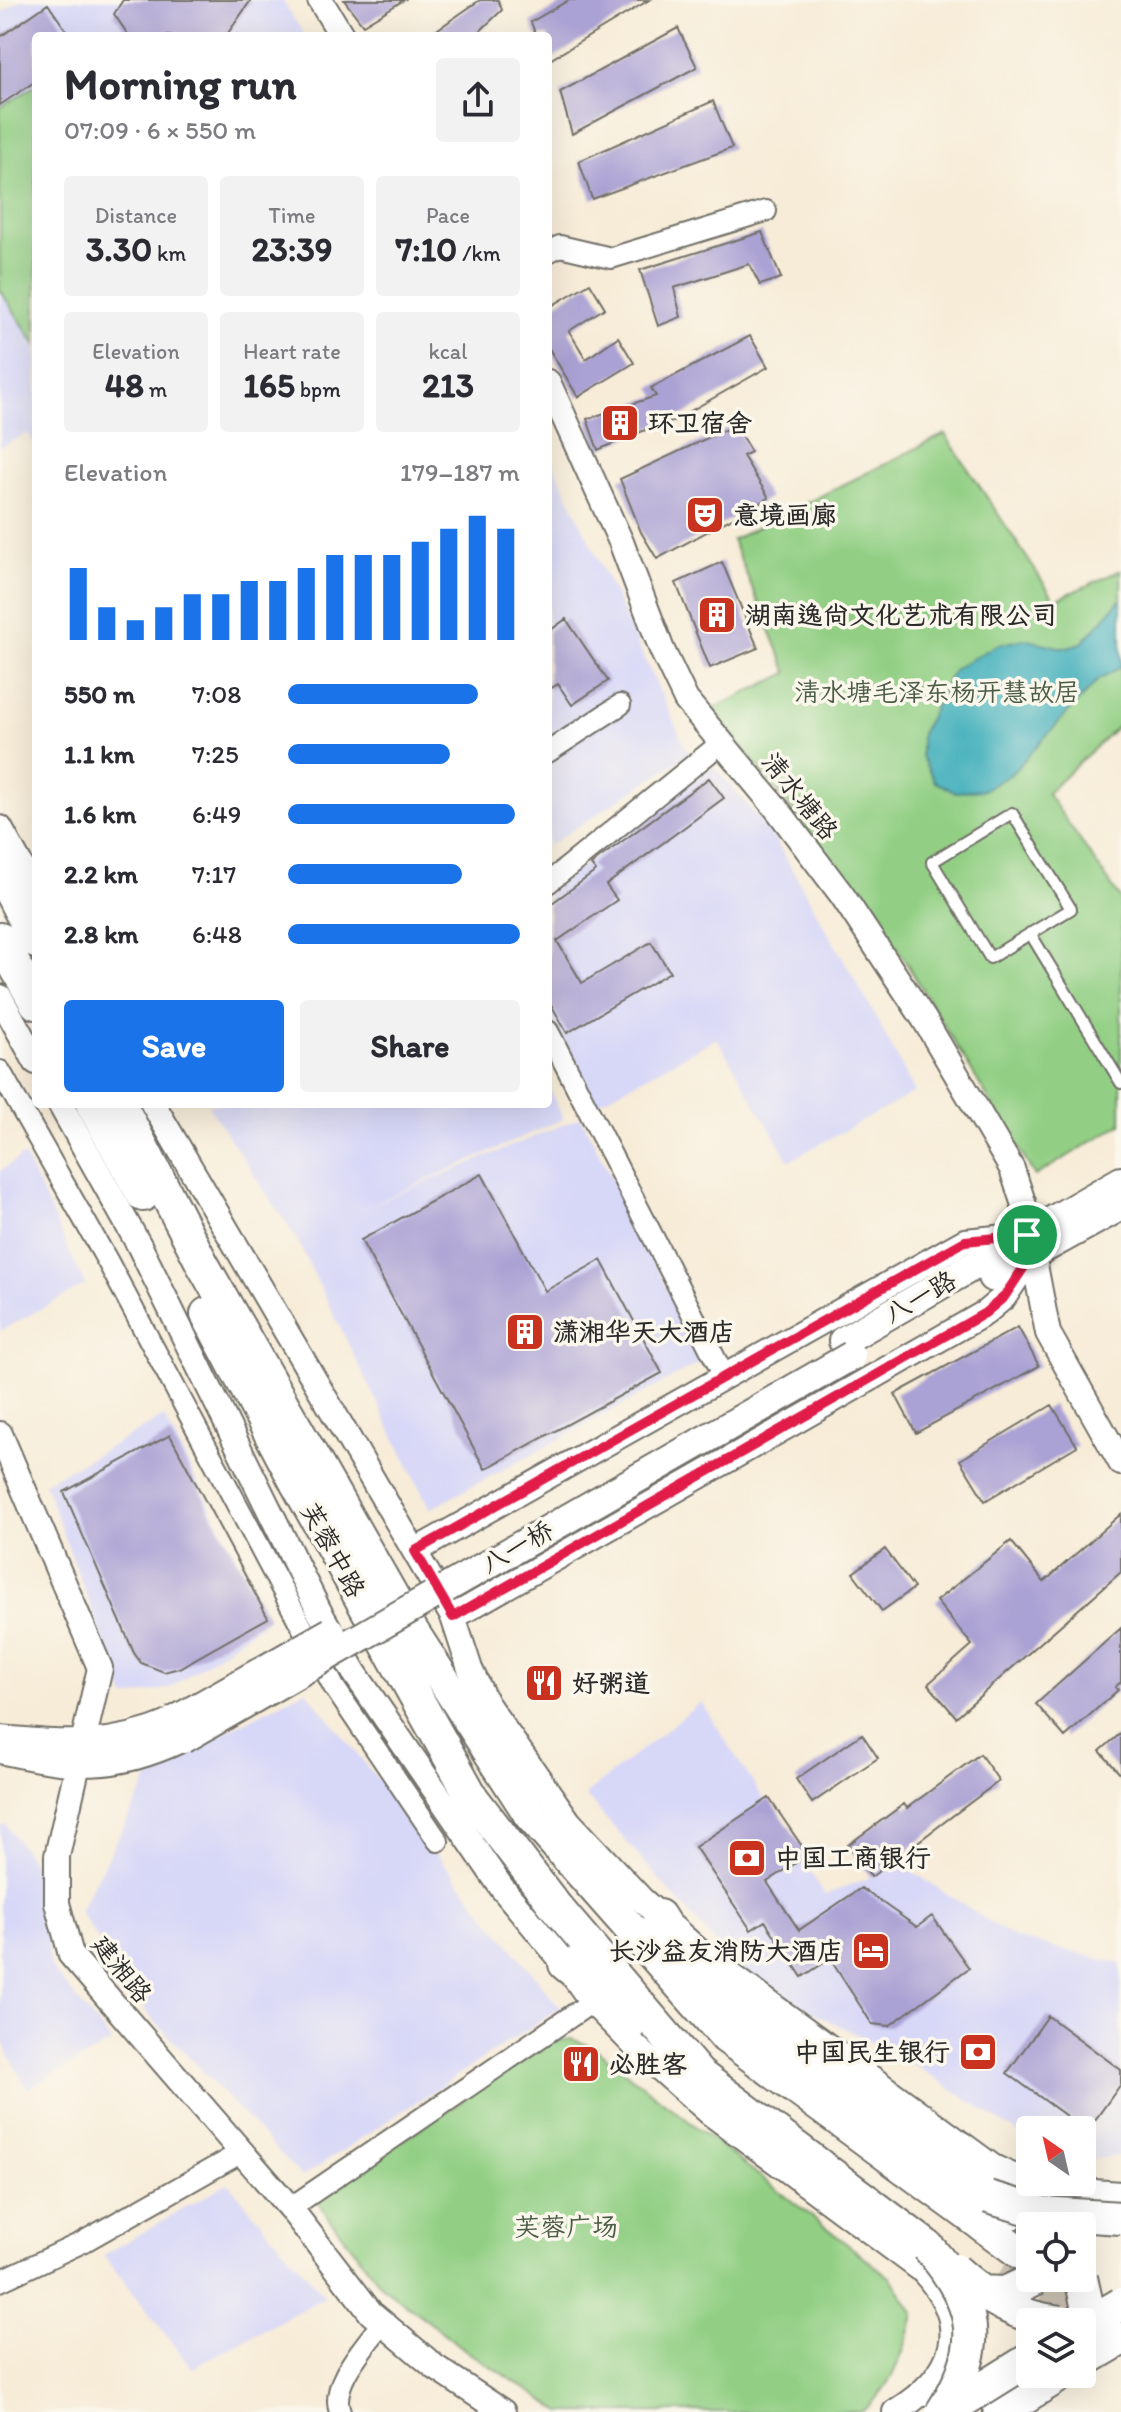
<!DOCTYPE html>
<html lang="en">
<head>
<meta charset="utf-8">
<style>
	body { margin:0; font-family:Itim,"LXGW WenKai TC",sans-serif; background:#f2f2f3; color:#2b2b33; height:100vh; display:flex; flex-direction:column; font-size:30px; white-space:nowrap }
	* { box-sizing:border-box; margin:0 }
	p { font-size:26px; color:#7c7c81 }
	.icon { flex:none; width:44px; height:44px; fill:none; stroke:currentColor; stroke-width:2; stroke-linecap:round; stroke-linejoin:round }
	.map { position:relative; flex:1; overflow:hidden }
	.sheet { position:absolute; left:32px; top:32px; width:520px; height:1076px; display:flex; flex-direction:column; background:#fff; border-radius:8px; box-shadow:0 8px 32px #0002 }
	.sheet>* { flex:none }
	.needle { width:52px; rotate:326deg }
	.buttons { position:absolute; left:1016px; top:2116px; display:grid; gap:16px }
	.buttons a { display:grid; place-items:center; width:80px; height:80px; border-radius:8px; background:#fff; box-shadow:0 8px 32px #0002; font-size:40px }
	.pin { position:absolute; display:grid; place-items:center; width:68px; height:68px; color:#fff; margin:-34px; border:4px solid #fff; border-radius:50%; box-shadow:0 2px 8px #0007 }
	.round { display:grid; place-items:center; flex:none; width:84px; height:84px; border-radius:8px; background:#f2f2f3 }
	.overview { display:flex; align-items:center; justify-content:space-between; height:136px; padding:0 32px }
	h1 { font-size:44px; font-weight:700; line-height:60px }
	.figures { display:grid; grid-template-columns:repeat(3,1fr); gap:12px; height:136px; padding:8px 32px }
	.figures div { display:grid; align-content:center; border-radius:8px; background:#f2f2f3; text-align:center }
	.figures b { font-size:34px; font-weight:700 }
	.figures small { font-size:22px; font-weight:400 }
	.figures p { font-size:22px }
	.chart { height:224px; padding:16px 32px }
	.chart p { display:flex; justify-content:space-between }
	.chart svg { width:100%; height:144px; margin-top:8px; stroke:#1a73e8; stroke-width:6 }
	.button { display:flex; gap:16px; margin-top:auto; padding:16px 32px }
	.button a { flex:1; height:92px; border-radius:8px; background:#1a73e8; color:#fff; font-size:32px; font-weight:700; line-height:92px; text-align:center }
	.button a+a { background:#f2f2f3; color:#2b2b33 }
	ul { padding:0 32px; list-style:none; font-size:26px }
	li { display:grid; grid-template-columns:128px 96px 1fr; align-items:center; height:60px }
	li i { height:20px; border-radius:10px; background:#1a73e8 }
	.map>svg:first-child { display:block }
</style>
</head>
<body>
<div class="map">
<svg width="1121" height="2412" viewBox="0 0 1121 2412">
	<rect width="100%" height="100%" fill="#fbf7ec"/>
	<filter id="ink" filterUnits="userSpaceOnUse"><feTurbulence type="fractalNoise" baseFrequency=".0125" numOctaves="2"/><feDisplacementMap in="SourceGraphic" scale="16" xChannelSelector="R" yChannelSelector="G"/><feConvolveMatrix kernelMatrix="1 2 1 2 8 2 1 2 1" color-interpolation-filters="sRGB"/></filter>
	<filter id="wash" filterUnits="userSpaceOnUse"><feTurbulence type="fractalNoise" baseFrequency=".006" numOctaves="4" result="noise"/><feDisplacementMap in="SourceGraphic" scale="32" xChannelSelector="R" yChannelSelector="G"/><feGaussianBlur stdDeviation="1.8" result="paint"/><feColorMatrix in="noise" values="0 0 0 0 0 0 0 0 0 0 0 0 0 0 0 0 0 1.4 0 .05"/><feComposite in="paint" operator="in"/></filter>
	<g filter="url(#wash)">
		<rect width="100%" height="100%" fill="#f7ecd8"/>
		<!-- built -->
		<path fill="#d7d7f8" d="M21,0H282L305,36H36V448L28,433L0,447V13Z
			M548,452L689,754L548,846Z
			M713,765L773,836L870,1006L915,1092L789,1161L717,1038L597,1103L548,1010V893Z
			M548,1085L563,1119L355,1212L581,1117L703,1361L430,1509L296,1238L207,1104H548Z
			M24,1155L85,1285L0,1331V1171Z
			M164,1417L268,1619L170,1688L125,1698L44,1483Z
			M306,1690L560,2008L302,2177L148,2014L79,1911L154,1769Z
			M701,1702L825,1895L871,1877L895,1860L1014,1938L1121,1964V2155L1082,2161V2130H1030V2141L907,2060L746,1978L585,1795Z
			M6,1824L37,1869L51,1967L112,2042L27,2089L0,2037V1827Z
			M228,2183L325,2297L192,2368L103,2255Z"/>
		<!-- green -->
		<path fill="#92cf84" stroke="#5e7d58" stroke-width="2" d="M36,85V345L0,290V108Z
			M945,434L1055,600L1121,570V723L1047,793L1121,899V1124L1035,1176L884,926L712,709L788,673L732,540Z
			M571,2039L593,2047L891,2278L914,2314C907,2346 890,2393 861,2412H562L471,2354L382,2286L314,2198L551,2042Z"/>
		<!-- water -->
		<path fill="#40afbb" stroke="#366d73" stroke-width="2" d="M1121,599V667L1098,680L1011,774L983,790L955,792L935,782L921,756V734L954,669L997,645L1024,639L1063,648L1082,643Z"/>
		<g id="blocks">
			<!-- building -->
			<path fill="#aaa1d4" d="M123,0H251L226,36H129L114,14Z
				M344,0H404L363,25Z
				M480,0H498L502,10L475,36H428Z
				M569,0H649L548,61V36H536L531,22Z
				M48,4L70,36H36V81L0,105V37Z
				M678,28L697,67L572,134L560,92Z
				M713,101L732,148L592,199L579,161Z
				M762,232L781,278L760,285L749,264L674,288L681,317L658,326L640,270Z
				M590,283L605,308L569,331L586,359L618,337L634,363L578,397L548,347V308Z
				M750,336L768,367L671,422L669,420L598,450L587,419L656,396L651,388Z
				M735,425L751,452L743,456L769,498L657,559L641,532L620,479Z
				M722,562L758,648L710,668L676,583Z
				M566,619L608,681L572,705L558,684L548,690V632Z
				M709,778L724,798L606,885L617,900L557,941L582,983L651,942L670,972L567,1033L548,999V906L596,871L591,865L598,859Z
				M482,1174L545,1291L601,1260L662,1373L485,1469L361,1240Z
				M1018,1327L1039,1366L916,1433L895,1394Z
				M1052,1405L1077,1446L985,1501L960,1460Z
				M170,1435L268,1618L179,1668L164,1672L141,1663L134,1653L64,1492Z
				M1121,1514V1572L956,1717L928,1684L972,1645L936,1601L1011,1541L1044,1582Z
				M885,1549L914,1588L882,1611L853,1573Z
				M1121,1628V1682L1115,1687L1118,1690L1065,1737L1036,1704Z
				M1121,1733V1775L1100,1751Z
				M862,1734L878,1758L812,1803L796,1779Z
				M980,1754L999,1781L871,1877L848,1845L904,1804L907,1808Z
				M769,1798L808,1855L767,1882L799,1930L861,1888L917,1927L932,1916L969,1968L889,2026L872,2024L830,1959L802,1977L765,1921L751,1930L695,1847Z
				M1048,2016L1121,2070V2084L1087,2131L1007,2073Z"/>
		</g>
	</g>
	<g filter="url(#ink)">
		<use href="#blocks" fill-opacity="0" stroke="#726f68" stroke-width="2"/>
		<g fill="none" stroke-linecap="round" stroke-linejoin="round">
			<!-- primary-tunnel -->
			<path stroke="#cec5b5" stroke-width="32" stroke-dasharray="32 16" stroke-linecap="butt" d="M1004,2266L1095,2332"/>
			<!-- service casing -->
			<g stroke="#726f68" stroke-width="14">
				<path id="service" d="M1012,813L1071,909L990,958L932,862Z
					M1030,933L1121,1083"/>
			</g>
			<!-- minor casing -->
			<g stroke="#726f68" stroke-width="24">
				<path id="minor" d="M548,252L560,246L611,258L766,211
					M548,752L620,705
					M548,883L720,744
					M548,1031L725,1378
					M0,1071L108,1262L334,1687L438,1841
					M290,2208L592,2002
					M0,2281L83,2242L242,2152
					M340,2412C329,2383 366,2346 381,2324"/>
			</g>
			<!-- tertiary casing -->
			<g stroke="#726f68" stroke-width="28">
				<path id="tertiary" d="M320,0L342,36
					M548,382L621,542L662,650L686,700L777,809L842,895L924,1019L1012,1169L1023,1202L1048,1333L1121,1463
					M0,828L36,893
					M0,997L36,1062
					M60,1104L139,1245L319,1611L354,1672L502,1888L565,1964L592,2002L637,2048L709,2112L922,2270C974,2326 956,2374 895,2412
					M153,1104L453,1617L470,1669L486,1703L569,1822L642,1900L702,1954L993,2167C1034,2188 1075,2191 1121,2194
					M0,1434L100,1668L57,1856V1903L71,1955L290,2208L371,2313L435,2367L503,2412
					M415,1551L965,1241L1027,1235
					M453,1617L985,1313L1004,1297L1032,1255
					M0,1738C67,1744 111,1748 174,1721
					M0,1751C73,1767 112,1773 183,1739"/>
			</g>
			<!-- secondary casing -->
			<g stroke="#726f68" stroke-width="32">
				<path id="secondary" d="M992,1277L1121,1206
					M843,1341L1121,1181"/>
			</g>
			<!-- primary casing -->
			<g stroke="#726f68" stroke-width="36">
				<path id="primary" d="M0,872L36,942
					M0,939L36,1003
					M92,1104L143,1195
					M120,1104L203,1265L412,1631L531,1816L726,2037L1022,2254
					M207,1314L297,1484L473,1799L556,1907L701,2077
					M659,1916L690,1965
					M661,1951L694,1971L779,2042L1011,2213
					M565,1964L634,2021
					M685,2064L928,2247
					M1000,2412L1062,2374"/>
			</g>
			<!-- service -->
			<use href="#service" stroke="#fff" stroke-width="10"/>
			<!-- minor -->
			<use href="#minor" stroke="#fff" stroke-width="20"/>
			<!-- tertiary -->
			<use href="#tertiary" stroke="#fff" stroke-width="24"/>
			<!-- secondary -->
			<use href="#secondary" stroke="#fff" stroke-width="28"/>
			<!-- primary -->
			<use href="#primary" stroke="#fff" stroke-width="32"/>
			<!-- secondary-bridge casing -->
			<g stroke="#726f68" stroke-width="32" stroke-linecap="butt">
				<path id="secondary-bridge" d="M174,1721L331,1632
					M183,1739L851,1356"/>
			</g>
			<!-- primary-bridge casing -->
			<g stroke="#726f68" stroke-width="36" stroke-linecap="butt">
				<path id="primary-bridge" d="M988,2197L1043,2213L1121,2218
					M928,2247C978,2305 985,2346 942,2412
					M955,2270C985,2297 1018,2318 1060,2322
					M1081,2278L1088,2309L1082,2351
					M981,2292L1005,2293L1037,2278
					M1082,2327L1121,2304
					M1082,2362L1121,2339
					M945,2412L1030,2359"/>
			</g>
			<!-- secondary-bridge -->
			<use href="#secondary-bridge" stroke="#fff" stroke-width="28"/>
			<!-- primary-bridge -->
			<use href="#primary-bridge" stroke="#fff" stroke-width="32"/>
		</g>
	</g>
	<g fill="none" stroke-linecap="round" stroke-linejoin="round" filter="url(#ink)">
		<!-- route casing -->
		<g stroke="#fff" stroke-width="16">
			<path id="route" d="M1027,1235L1032,1255L1004,1297L985,1313L453,1617L415,1551L965,1241Z"/>
		</g>
		<!-- route -->
		<use href="#route" stroke="#e11d48" stroke-width="10"/>
	</g>
	<!-- icons -->
	<defs>
		<g id="building-square" transform="scale(2)"><rect x="-9" y="-9" width="18" height="18" rx="4" fill="#c8321e" stroke="#fbf7ec"/><path d="M-4-6H4V6H1V3H-1V6H-4ZM-2.5-4.3h1.7v1.8h-1.7ZM.8-4.3h1.7v1.8H.8ZM-2.5-1h1.7V.8h-1.7ZM.8-1h1.7V.8H.8Z" fill="#fff"/></g>
		<g id="theatre-square" transform="scale(2)"><rect x="-9" y="-9" width="18" height="18" rx="4" fill="#c8321e" stroke="#fbf7ec"/><path d="M-5-5.5Q0-4 5-5.5V0Q5 5 0 6Q-5 5-5 0ZM-3.3-2.5H-1v1.5H-3.3ZM1-2.5H3.3v1.5H1ZM-2.8 1Q0 5.5 2.8 1Z" fill="#fff"/></g>
		<g id="restaurant-square" transform="scale(2)"><rect x="-9" y="-9" width="18" height="18" rx="4" fill="#c8321e" stroke="#fbf7ec"/><path d="M-5-6h1v4h1v-4h1v4h1v-4h1v5L-1.5 .5V6h-2V.5L-5-1ZM5-6V6H3V1.5H1.5Q1.5-4 5-6Z" fill="#fff"/></g>
		<g id="bank-square" transform="scale(2)"><rect x="-9" y="-9" width="18" height="18" rx="4" fill="#c8321e" stroke="#fbf7ec"/><path d="M-6-4H6V4H-6ZM0-2.3a2.3 2.3 0 1 0 0 4.6a2.3 2.3 0 1 0 0-4.6Z" fill="#fff"/></g>
		<g id="hotel-square" transform="scale(2)"><rect x="-9" y="-9" width="18" height="18" rx="4" fill="#c8321e" stroke="#fbf7ec"/><path d="M-6-4.5h1.5V1H6V5H4.5V3h-9V5H-6ZM-4 0a1.8 1.8 0 1 1 3.6 0ZM.5 0V-2.5h3Q6-2.5 6 0Z" fill="#fff"/></g>
	</defs>
	<g fill-rule="evenodd">
		<use href="#building-square" x="620" y="423"/>
		<use href="#theatre-square" x="705" y="515"/>
		<use href="#building-square" x="717" y="615"/>
		<use href="#building-square" x="525" y="1332"/>
		<use href="#restaurant-square" x="544" y="1683"/>
		<use href="#bank-square" x="747" y="1858"/>
		<use href="#hotel-square" x="871" y="1951"/>
		<use href="#bank-square" x="978" y="2052"/>
		<use href="#restaurant-square" x="581" y="2064"/>
	</g>
	<g text-anchor="middle" dominant-baseline="central" stroke-width="7" stroke-linejoin="round" paint-order="stroke">
		<!-- poi labels -->
		<g font-size="26" font-weight="bold" fill="#2b2b2b" stroke="#fbf7ec" text-anchor="start">
			<text x="648" y="423">环卫宿舍</text>
			<text x="733" y="515">意境画廊</text>
			<text x="745" y="615">湖南逸尚文化艺术有限公司</text>
			<text x="553" y="1332">潇湘华天大酒店</text>
			<text x="572" y="1683">好粥道</text>
			<text x="775" y="1858">中国工商银行</text>
			<text x="843" y="1951" text-anchor="end">长沙益友消防大酒店</text>
			<text x="950" y="2052" text-anchor="end">中国民生银行</text>
			<text x="609" y="2064">必胜客</text>
		</g>
		<!-- park labels -->
		<g font-size="26" fill="#4a5c46" stroke="#fbf7ec">
			<text x="937" y="692">清水塘毛泽东杨开慧故居</text>
			<text x="566" y="2227">芙蓉广场</text>
		</g>
		<!-- street labels -->
		<g font-size="26" fill="#2b2b2b" stroke="#fbf7ec">
			<text transform="translate(800 796) rotate(51)">清水塘路</text>
			<text transform="translate(920 1297) rotate(-30)">八一路</text>
			<text transform="translate(517 1547) rotate(-30)">八一桥</text>
			<text transform="translate(333 1550) rotate(61)">芙蓉中路</text>
			<text transform="translate(122 1969) rotate(51)">建湘路</text>
		</g>
	</g>
</svg>
<div class="buttons">
<a><svg class="needle" viewBox="-14 -14 28 28"><path d="M0-13l5 13h-10z" fill="#e53935"/><path d="M0 13l5-13h-10z" fill="#7c7c81"/></svg></a>
<a><svg class="icon" aria-label="locate" viewBox="0 0 24 24"><circle cx="12" cy="12" r="6"/><path d="M12 2v4M12 18v4M2 12h4M18 12h4"/></svg></a>
<a><svg class="icon" aria-label="layers" viewBox="0 0 24 24"><path d="M12 4l9 5-9 5-9-5zM3 14l9 5 9-5"/></svg></a>
</div>
<div class="pin" style="left:1027px;top:1235px;background:#1e9e55"><svg class="icon" aria-label="arrive" viewBox="0 0 24 24"><path d="M6 21V4h12l-3 4 3 4H6"/></svg></div>
<section class="sheet">
<div class="overview"><div><h1>Morning run</h1><p>07:09 · 6 × 550 m</p></div><a class="round"><svg class="icon" aria-label="share" viewBox="0 0 24 24"><path d="M12 15V3M7 8l5-5 5 5M5 13v7h14v-7"/></svg></a></div>
<div class="figures">
<div><p>Distance</p><b>3.30<small> km</small></b></div>
<div><p>Time</p><b>23:39</b></div>
<div><p>Pace</p><b>7:10<small> /km</small></b></div>
</div>
<div class="figures">
<div><p>Elevation</p><b>48<small> m</small></b></div>
<div><p>Heart rate</p><b>165<small> bpm</small></b></div>
<div><p>kcal</p><b>213</b></div>
</div>
<div class="chart"><p><span>Elevation</span>179–187 m</p>
<svg viewBox="0 0 160 44" preserveAspectRatio="none"><path d="M5 44V22M15 44V34M25 44V38M35 44V34M45 44V30M55 44V30M65 44V26M75 44V26M85 44V22M95 44V18M105 44V18M115 44V18M125 44V14M135 44V10M145 44V6M155 44V10"/></svg>
</div>
<ul>
<li><b>550 m</b>7:08<i style="width:82%"></i></li>
<li><b>1.1 km</b>7:25<i style="width:70%"></i></li>
<li><b>1.6 km</b>6:49<i style="width:98%"></i></li>
<li><b>2.2 km</b>7:17<i style="width:75%"></i></li>
<li><b>2.8 km</b>6:48<i style="width:100%"></i></li>
</ul>
<div class="button"><a>Save</a><a>Share</a></div>
</section>
</div>
</body>
</html>
